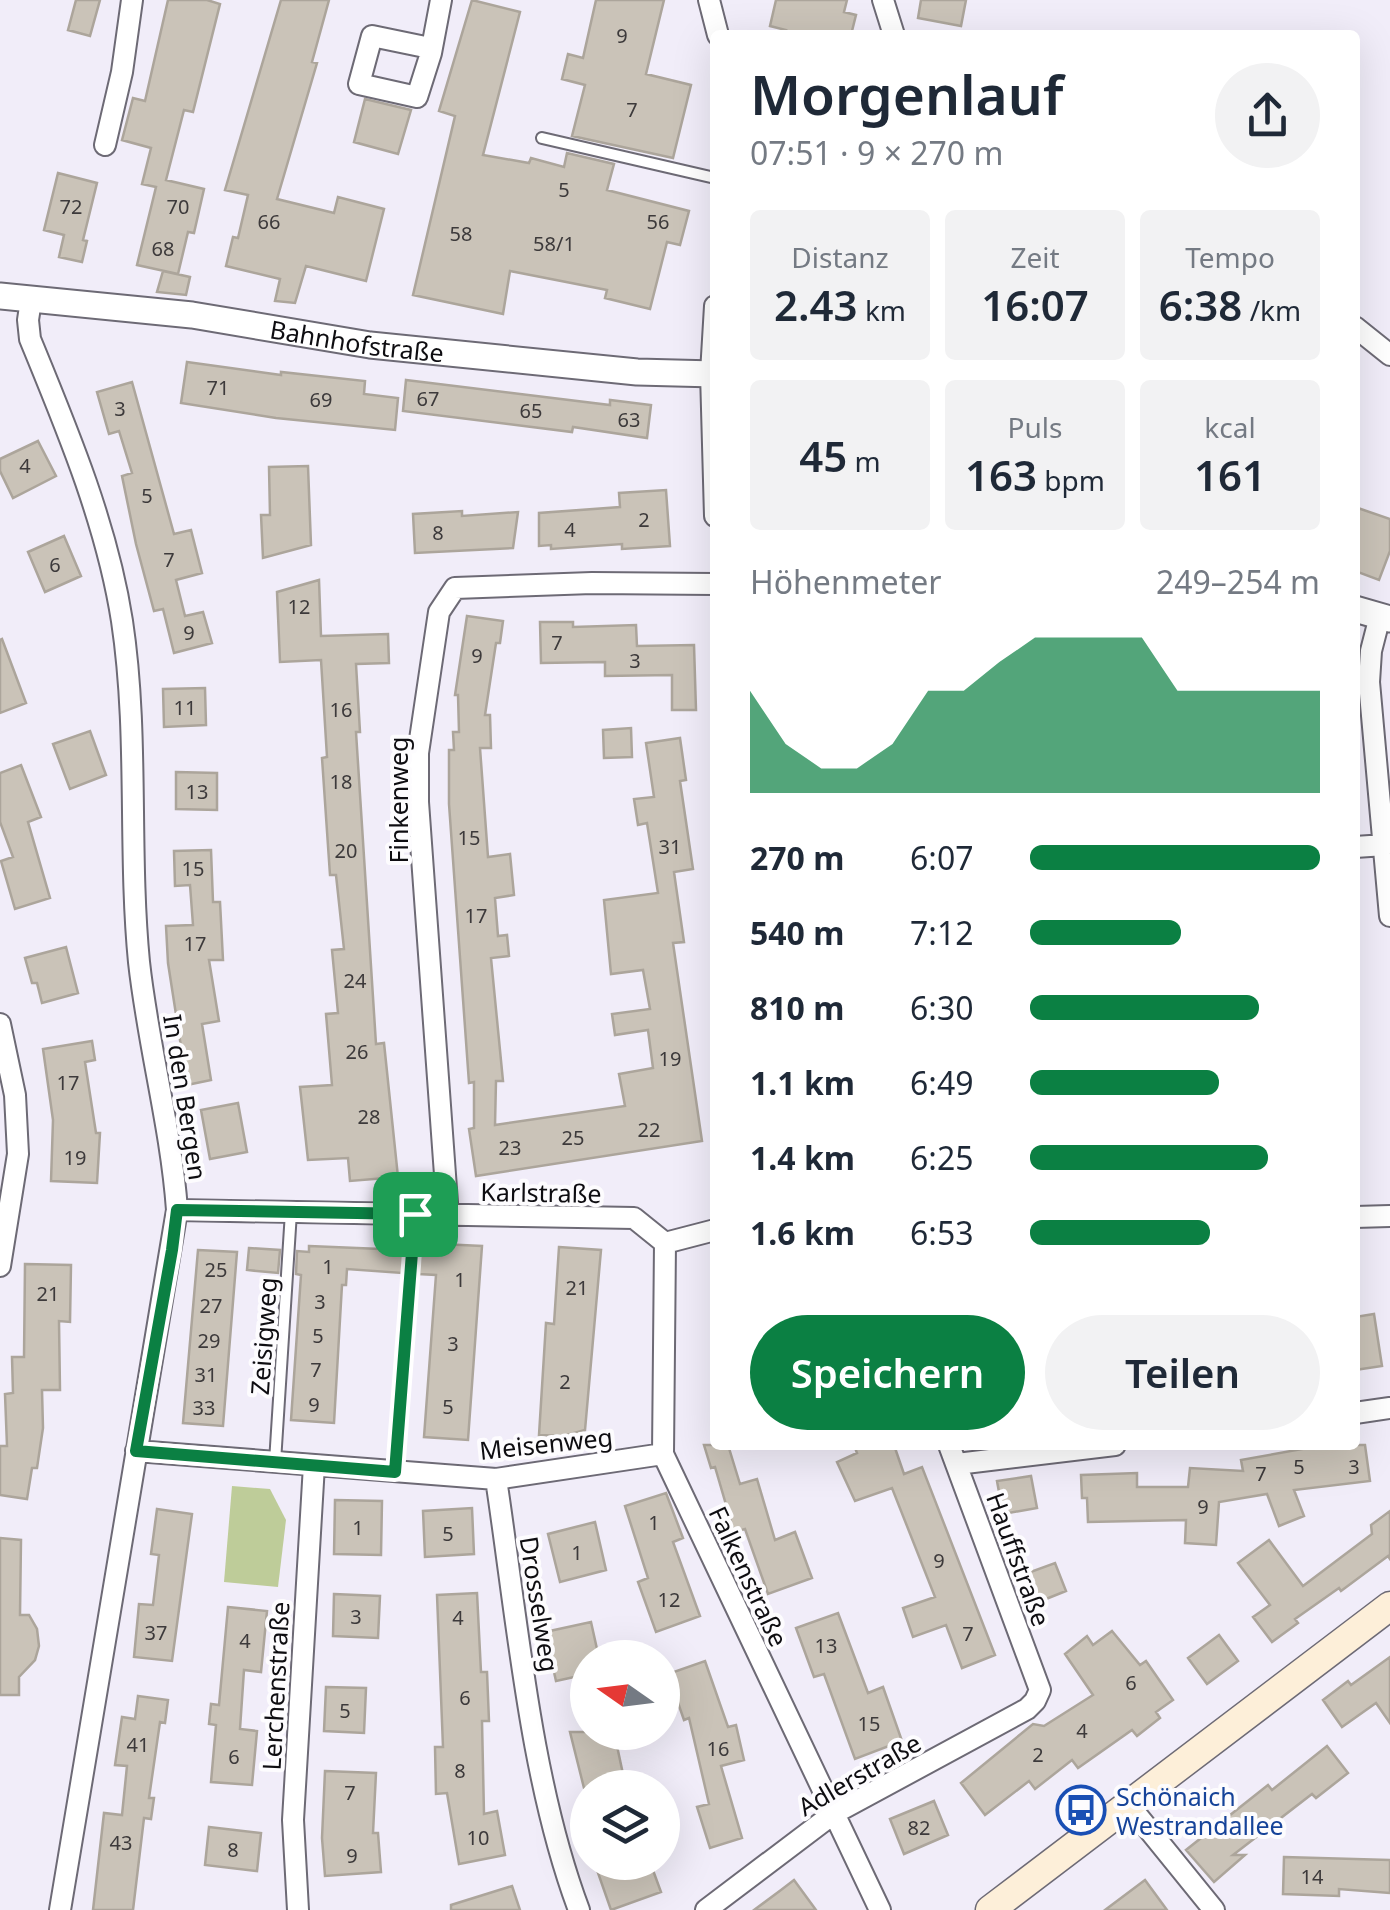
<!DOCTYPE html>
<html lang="de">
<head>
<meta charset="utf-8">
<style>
	body { margin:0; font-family:"Noto Sans",sans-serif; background:#f2f2f3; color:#1f2937; height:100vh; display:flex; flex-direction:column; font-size:38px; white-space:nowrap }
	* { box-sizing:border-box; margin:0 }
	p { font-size:32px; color:#747a83 }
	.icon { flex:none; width:55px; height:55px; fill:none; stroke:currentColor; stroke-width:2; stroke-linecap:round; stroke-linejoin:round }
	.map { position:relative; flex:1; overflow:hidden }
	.panel { position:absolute; left:710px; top:30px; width:650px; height:1420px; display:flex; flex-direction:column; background:#fff; border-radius:10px; box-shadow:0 10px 40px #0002 }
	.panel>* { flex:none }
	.needle { width:65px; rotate:284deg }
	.fabs { position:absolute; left:570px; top:1640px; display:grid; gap:20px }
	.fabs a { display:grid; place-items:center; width:110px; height:110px; border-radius:50%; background:#fff; box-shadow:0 10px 40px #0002; font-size:50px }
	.pin { position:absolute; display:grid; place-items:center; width:85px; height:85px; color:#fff; margin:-42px; border-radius:20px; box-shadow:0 5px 15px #0006 }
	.round { display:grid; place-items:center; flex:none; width:105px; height:105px; border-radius:52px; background:#f2f2f3 }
	.head { display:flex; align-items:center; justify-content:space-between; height:170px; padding:0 40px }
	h1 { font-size:55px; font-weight:600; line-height:75px }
	.stats { display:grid; grid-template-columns:repeat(3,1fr); gap:15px; height:170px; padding:10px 40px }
	.stats div { display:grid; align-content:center; border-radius:10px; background:#f2f2f3; text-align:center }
	.stats b { font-size:42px; font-weight:600 }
	.stats small { font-size:28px; font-weight:400 }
	.stats p { font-size:28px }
	.chart { height:280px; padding:20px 40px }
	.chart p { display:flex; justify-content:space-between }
	.chart svg { width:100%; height:180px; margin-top:10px; fill:#0b8043; opacity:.7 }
	.action { display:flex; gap:20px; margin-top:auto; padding:20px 40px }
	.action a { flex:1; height:115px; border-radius:60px; background:#0b8043; color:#fff; font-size:40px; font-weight:600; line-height:115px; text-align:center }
	.action a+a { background:#f2f2f3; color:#1f2937 }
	ul { padding:0 40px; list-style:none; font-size:32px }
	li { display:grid; grid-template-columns:160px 120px 1fr; align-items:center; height:75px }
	li i { height:25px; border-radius:12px; background:#0b8043 }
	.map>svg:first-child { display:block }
</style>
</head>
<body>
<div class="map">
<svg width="1390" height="1910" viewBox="0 0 1390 1910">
	<rect width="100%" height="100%" fill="#f1edf9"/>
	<!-- green -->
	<path fill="#becc99" d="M232,1486L270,1489L286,1520L278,1587L224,1582Z"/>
	<!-- building -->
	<path fill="#cac3b8" stroke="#aca59b" stroke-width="2.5" d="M76,0H100L90,36L68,30Z
		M168,0H207L220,4L193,112L184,110L166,180L204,189L194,233L188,232L178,274L137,265L156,187L142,184L151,148L122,140L133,98L145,101Z
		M281,0H329L312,62L317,63L277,199L334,213L338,197L384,209L366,281L306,266L295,303L275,301L280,279L226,266L233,237L238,238L248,195L225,190Z
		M472,0L520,12L483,155L529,163L531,158L564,167L567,153L614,164L607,190L689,211L680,245L667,242L650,309L605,298L607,290L510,271L503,314L413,295L455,116L439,111Z
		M596,0H664L646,74L691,85L673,158L572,136L585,85L562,79L568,54L583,58Z
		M776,0H847L844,12L856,15L851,35H784L786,30L770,26Z
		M921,0H966L961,26L918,18Z
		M365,99L411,110L398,154L354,142Z
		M58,173L97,183L83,240L87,241L82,262L59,257L64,235L44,230Z
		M163,271L190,277L186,295L157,292Z
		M187,362L281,375V372L365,381L364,394L398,398L395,430L276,418L181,403Z
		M406,380L610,405V400L651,405L647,438L573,427L572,432L403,411Z
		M132,382L174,534L191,530L202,573L176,580L185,616L203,612L212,643L174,653L163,609L154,611L136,544L122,476L132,473L119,431L109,434L97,392Z
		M38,441L56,476L13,498L0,471V459Z
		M308,466L311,545L263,558L261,515H270L269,467Z
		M666,490L670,546L622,549V544L551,549V545L539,546V513L620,507L619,493Z
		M1355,507L1390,519V551L1379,580L1355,571Z
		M462,511V516L518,512L513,548L415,553L413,514Z
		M64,536L81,576L45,592L28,552Z
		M319,580L321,636L388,634L389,663L356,664L360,732H356L376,1044L384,1043L398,1177L350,1181L348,1158L308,1160L300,1087L332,1085L326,1014L338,1013L332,950L344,949L336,875H330L322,758L327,757L321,660L280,662L277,592Z
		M467,616L503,621L500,643H496L485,715H490L491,748H480L488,857L510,854L514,895L495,898L498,936L507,935L509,956L491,958L503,1081H496L495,1125L625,1106L619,1074L653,1068L648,1030L615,1035L612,1014L650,1009L643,970L611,974L604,900L658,893L647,823L638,825L634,799L654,797L646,743L680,738L686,780L680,781L693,869L674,872L684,942L673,943L702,1141L476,1176L469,1129L474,1128V1082L469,1083L449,804V750H454L453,732H459L458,695H455Z
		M540,622H573V627L636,625L637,646L694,645L696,710H672V675L605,676V662L541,663Z
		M2,639L26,703L0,713V640Z
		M205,688L206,725L164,727L163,689Z
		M631,728L632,757L604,758L603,730Z
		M90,731L106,775L70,789L53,744Z
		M21,765L41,817L28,822L50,898L15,909L1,861L13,857L0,822V773Z
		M176,772L217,773V810L176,809Z
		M211,850L213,902H220L223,960H209L219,1021L202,1024L211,1080L187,1085L168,963L166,926L193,925L190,885L175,886L174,851Z
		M66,947L78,993L42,1003L37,983H32L25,958Z
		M92,1041L95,1060L85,1062L96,1133H100L97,1183L51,1181L53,1120L43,1049Z
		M238,1103L247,1152L210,1159L201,1110Z
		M440,1244L482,1246L468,1440L424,1437L436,1275L419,1274L421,1251L440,1252Z
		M309,1246L404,1250L402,1273L347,1269L346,1285H342L334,1423L291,1420L301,1275L296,1274L297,1251L309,1252Z
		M559,1247L601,1250L585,1430L563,1436L539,1435L546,1323L554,1324Z
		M249,1248L280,1250L278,1273L247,1270Z
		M198,1250L237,1252L223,1426L183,1423Z
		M25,1264L71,1265L70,1322L59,1321L60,1390H42L43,1428L37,1468H32L27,1499L0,1495V1446H7L5,1394L13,1393L12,1357H24Z
		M1374,1314L1382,1366L1355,1370V1317Z
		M704,1445H728L740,1484L757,1479L775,1540L795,1532L812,1578L768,1594L745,1529L734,1532L715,1467L711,1468Z
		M854,1445H894L904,1474L922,1467L995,1655L962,1668L946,1625L913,1637L903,1608L935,1597L892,1488L855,1501L837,1462L857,1453Z
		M1324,1445H1365L1370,1481L1294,1490L1304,1516L1279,1526L1267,1494L1219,1502L1216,1545L1185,1543L1186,1520L1088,1522L1087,1498H1082L1081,1475L1137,1473V1487H1188L1190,1468L1243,1471L1241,1460Z
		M1031,1476L1037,1508L1003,1514L997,1481Z
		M666,1493L683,1538L673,1542L700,1616L656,1632L638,1582L648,1578L625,1506Z
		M335,1500L382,1501L381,1555L334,1554Z
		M472,1508L474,1554L425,1557L423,1511Z
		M157,1509L192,1514L172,1661L134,1657L139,1604L153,1605L159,1555L151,1554Z
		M1390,1511V1559L1388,1556L1341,1591L1339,1588L1295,1619L1298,1623L1272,1642L1253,1617L1270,1605L1238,1563L1269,1540L1303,1586L1372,1534L1371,1525Z
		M595,1522L606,1570L560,1582L548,1534Z
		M0,1538L21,1540L20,1615H29L37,1629L39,1646L35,1660L19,1677V1695H0Z
		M1055,1563L1066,1591L1036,1603L1025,1574Z
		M477,1593L481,1672H487L489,1721H482L484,1814L497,1811L505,1855L459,1864L447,1793L436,1794L435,1747H443L437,1595Z
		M334,1594L380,1596L378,1638L333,1636Z
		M228,1607L267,1611L261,1672L244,1670L240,1729L257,1731L252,1785L211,1782L216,1725L209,1724L211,1704L219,1705Z
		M838,1613L868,1693L883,1687L902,1741L855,1759L824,1674L814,1677L796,1628Z
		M591,1622L599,1658H588V1674L556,1681L545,1632Z
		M1112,1631L1140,1665L1146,1661L1173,1700L1156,1712L1160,1718L1137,1736L1132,1730L1078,1768L1072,1760L1035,1789L1029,1781L985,1815L961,1783L1033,1724L1044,1726L1093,1695L1065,1654L1087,1636L1093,1645Z
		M1219,1635L1238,1661L1207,1684L1188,1658Z
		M1390,1657V1723L1376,1703L1342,1727L1323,1700L1348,1681L1351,1685Z
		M705,1661L728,1727L736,1725L744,1760L721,1766L742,1838L710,1848L697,1807L709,1804L689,1718L684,1720L668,1674Z
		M326,1687L366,1688L364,1733L324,1731Z
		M138,1696L168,1700L165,1723L160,1722L149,1798H154L151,1819L144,1818L133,1910H93L104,1813L122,1815L127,1766L115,1765L122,1717L135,1719Z
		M570,1732H614L626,1788H584Z
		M1327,1746L1348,1773L1316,1798L1312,1794L1233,1855H1245L1214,1882L1186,1850L1268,1785L1272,1790Z
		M325,1771L376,1773L373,1833H378L381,1872L325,1876L322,1838Z
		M934,1801L948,1835L904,1854L890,1819Z
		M209,1827L261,1833L257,1871L205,1865Z
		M1284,1857L1390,1860V1893L1339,1889V1896L1283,1894Z
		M617,1862H650L661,1892L611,1910L597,1870Z
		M794,1880L816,1910H754L781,1890Z
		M1145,1880L1167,1910H1105Z
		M512,1886L520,1910H451V1905Z"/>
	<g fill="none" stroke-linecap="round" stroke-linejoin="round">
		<!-- service casing -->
		<g stroke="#6d6a75" stroke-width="14">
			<path id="service" d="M542,138L715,178
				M275,1462L291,1212
				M395,1472L415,1215"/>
		</g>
		<!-- minor casing -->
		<g stroke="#6d6a75" stroke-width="24">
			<path id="minor" d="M709,0L718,35
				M883,0L894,35
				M430,48L372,36L359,84L417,97L431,53L441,0
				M105,145L122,72L132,0
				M31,300L28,320L30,339C67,429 107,524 122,621C139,733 128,849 139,962C148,1045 171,1127 177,1210L60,1910
				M715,306L711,373L715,516
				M1355,327L1390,355
				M1380,616L1371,651L1369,682L1390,916
				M1355,847L1385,845
				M0,1024L15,1095L18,1154L0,1266
				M177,1210L634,1218L665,1243L715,1230
				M448,1216L418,802V753L439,612L455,588L592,583L715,584
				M1355,1217L1390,1216
				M665,1243L663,1454L880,1910
				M1355,1413L1390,1408
				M136,1451L496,1479L663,1454
				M957,1464L1115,1445
				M496,1479C517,1617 530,1780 579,1910
				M1128,1804L1214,1910
				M298,1910L293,1820L314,1465
				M706,1910L833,1814L1027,1709L1035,1701L1040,1690L949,1445"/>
		</g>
		<!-- tertiary casing -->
		<g stroke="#6d6a75" stroke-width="29">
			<g id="tertiary">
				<path id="s1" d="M0,296L192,315L370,345L637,372L715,374"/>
				<path d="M1355,609L1390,619"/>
			</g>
		</g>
		<!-- secondary casing -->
		<g stroke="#6d6a75" stroke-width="31">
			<path id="secondary" d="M990,1910L1390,1606"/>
		</g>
		<!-- service -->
		<use href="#service" stroke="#fff" stroke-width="10"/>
		<!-- minor -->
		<use href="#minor" stroke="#fff" stroke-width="20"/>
		<!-- tertiary -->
		<use href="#tertiary" stroke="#fff" stroke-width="25"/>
		<!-- secondary -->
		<use href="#secondary" stroke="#fdefd9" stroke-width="28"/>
	</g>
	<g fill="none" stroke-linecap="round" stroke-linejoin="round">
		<!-- route casing -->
		<g stroke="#fff" stroke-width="20">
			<path id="route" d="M177,1210L415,1214L395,1472L136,1451L172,1250Z"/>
		</g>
		<!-- route -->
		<use href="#route" stroke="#0b8043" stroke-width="12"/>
	</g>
	<!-- icons -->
	<defs>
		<g id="bus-ring" transform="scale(2.5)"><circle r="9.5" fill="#fdfcfe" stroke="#1a4fb4" stroke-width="1.5"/><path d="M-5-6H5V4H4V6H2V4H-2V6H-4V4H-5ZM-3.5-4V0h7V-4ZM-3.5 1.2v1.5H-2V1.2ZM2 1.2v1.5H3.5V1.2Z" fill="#1a4fb4"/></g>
	</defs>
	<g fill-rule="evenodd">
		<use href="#bus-ring" x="1081" y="1810"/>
	</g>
	<g text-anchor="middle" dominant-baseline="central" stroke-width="8" stroke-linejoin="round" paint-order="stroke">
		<!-- number labels -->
		<g font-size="20" fill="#3d3a3b">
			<text x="622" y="35">9</text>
			<text x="632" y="109">7</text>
			<text x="564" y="189">5</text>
			<text x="71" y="206">72</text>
			<text x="178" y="206">70</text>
			<text x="269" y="221">66</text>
			<text x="658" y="221">56</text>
			<text x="461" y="233">58</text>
			<text x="554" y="243">58/1</text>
			<text x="163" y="248">68</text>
			<text x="218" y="387">71</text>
			<text x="428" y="398">67</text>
			<text x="321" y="399">69</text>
			<text x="120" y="408">3</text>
			<text x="531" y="410">65</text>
			<text x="629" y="419">63</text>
			<text x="25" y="465">4</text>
			<text x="147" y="495">5</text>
			<text x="644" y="519">2</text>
			<text x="570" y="529">4</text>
			<text x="438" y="532">8</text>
			<text x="169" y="559">7</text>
			<text x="55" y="564">6</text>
			<text x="299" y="606">12</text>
			<text x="189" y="632">9</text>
			<text x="557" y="642">7</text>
			<text x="477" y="655">9</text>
			<text x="635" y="660">3</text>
			<text x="185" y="707">11</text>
			<text x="341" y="709">16</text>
			<text x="341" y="781">18</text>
			<text x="197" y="791">13</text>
			<text x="469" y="837">15</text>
			<text x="670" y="846">31</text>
			<text x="346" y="850">20</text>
			<text x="193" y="868">15</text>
			<text x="476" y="915">17</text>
			<text x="195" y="943">17</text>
			<text x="355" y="980">24</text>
			<text x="357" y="1051">26</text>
			<text x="670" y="1058">19</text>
			<text x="68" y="1082">17</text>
			<text x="369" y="1116">28</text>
			<text x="649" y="1129">22</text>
			<text x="573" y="1137">25</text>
			<text x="510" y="1147">23</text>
			<text x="75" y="1157">19</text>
			<text x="328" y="1266">1</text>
			<text x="216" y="1269">25</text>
			<text x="460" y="1279">1</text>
			<text x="577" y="1287">21</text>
			<text x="48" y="1293">21</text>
			<text x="320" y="1301">3</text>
			<text x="211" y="1305">27</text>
			<text x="318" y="1335">5</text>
			<text x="209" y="1340">29</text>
			<text x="453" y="1343">3</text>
			<text x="316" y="1369">7</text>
			<text x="206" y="1374">31</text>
			<text x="565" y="1381">2</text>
			<text x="314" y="1404">9</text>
			<text x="448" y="1406">5</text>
			<text x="204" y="1407">33</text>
			<text x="1299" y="1466">5</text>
			<text x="1354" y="1466">3</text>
			<text x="1261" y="1473">7</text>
			<text x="1203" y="1506">9</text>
			<text x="654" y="1522">1</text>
			<text x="358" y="1527">1</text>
			<text x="448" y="1533">5</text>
			<text x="577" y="1552">1</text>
			<text x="939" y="1560">9</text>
			<text x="669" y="1599">12</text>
			<text x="356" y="1616">3</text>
			<text x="458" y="1617">4</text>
			<text x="156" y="1632">37</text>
			<text x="968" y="1633">7</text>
			<text x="245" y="1640">4</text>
			<text x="826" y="1645">13</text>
			<text x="1131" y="1682">6</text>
			<text x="465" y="1697">6</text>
			<text x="345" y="1710">5</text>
			<text x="869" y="1723">15</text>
			<text x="1082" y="1730">4</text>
			<text x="138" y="1744">41</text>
			<text x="718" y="1748">16</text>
			<text x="1038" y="1754">2</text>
			<text x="234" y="1756">6</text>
			<text x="460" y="1770">8</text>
			<text x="350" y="1792">7</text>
			<text x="919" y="1827">82</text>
			<text x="478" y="1837">10</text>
			<text x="121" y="1842">43</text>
			<text x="233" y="1849">8</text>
			<text x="352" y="1855">9</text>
			<text x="1312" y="1876">14</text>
		</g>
		<!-- street labels -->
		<g font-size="25" fill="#0e0d11" stroke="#fdfcfe">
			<text stroke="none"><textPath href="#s1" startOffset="360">Bahnhofstraße</textPath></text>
			<text transform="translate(398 800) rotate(-90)">Finkenweg</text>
			<text transform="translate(186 1097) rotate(81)">In den Bergen</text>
			<text transform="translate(541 1192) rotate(1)">Karlstraße</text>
			<text transform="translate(263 1336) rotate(-86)">Zeisigweg</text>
			<text transform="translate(546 1443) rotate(-6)">Meisenweg</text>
			<text transform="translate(1019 1559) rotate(70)">Hauffstraße</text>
			<text transform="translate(749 1576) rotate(65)">Falkenstraße</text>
			<text transform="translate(540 1604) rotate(81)">Drosselweg</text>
			<text transform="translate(275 1686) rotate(-87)">Lerchenstraße</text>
			<text transform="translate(859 1774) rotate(-30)">Adlerstraße</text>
		</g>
		<!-- transit labels -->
		<g font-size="25" fill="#164399" stroke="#fdfcfe" text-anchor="start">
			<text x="1116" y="1796">Schönaich<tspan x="1116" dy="29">Westrandallee</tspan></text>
		</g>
	</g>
</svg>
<div class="fabs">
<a><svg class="needle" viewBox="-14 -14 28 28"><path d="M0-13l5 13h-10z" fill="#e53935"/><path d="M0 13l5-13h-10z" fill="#747a83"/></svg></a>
<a><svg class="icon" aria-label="layers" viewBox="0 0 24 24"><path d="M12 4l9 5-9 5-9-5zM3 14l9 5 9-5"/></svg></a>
</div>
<div class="pin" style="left:415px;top:1214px;background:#1e9e55"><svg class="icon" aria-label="arrive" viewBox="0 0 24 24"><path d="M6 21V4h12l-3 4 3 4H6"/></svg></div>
<section class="panel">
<div class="head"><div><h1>Morgenlauf</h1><p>07:51 · 9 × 270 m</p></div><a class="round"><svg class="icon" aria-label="share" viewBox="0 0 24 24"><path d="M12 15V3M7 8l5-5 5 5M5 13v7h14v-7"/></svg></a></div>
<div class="stats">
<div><p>Distanz</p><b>2.43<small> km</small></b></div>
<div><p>Zeit</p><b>16:07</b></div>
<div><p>Tempo</p><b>6:38<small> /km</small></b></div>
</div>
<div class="stats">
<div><b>45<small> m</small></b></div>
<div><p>Puls</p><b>163<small> bpm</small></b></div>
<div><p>kcal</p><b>161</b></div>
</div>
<div class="chart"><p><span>Höhenmeter</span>249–254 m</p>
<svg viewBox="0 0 160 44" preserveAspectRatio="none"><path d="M0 44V19L10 32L20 38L30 38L40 32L50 19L60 19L70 12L80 6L90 6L100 6L110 6L120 19L130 19L140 19L150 19L160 19V44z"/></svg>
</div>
<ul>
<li><b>270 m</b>6:07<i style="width:100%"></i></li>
<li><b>540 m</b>7:12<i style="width:52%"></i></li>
<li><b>810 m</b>6:30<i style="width:79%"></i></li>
<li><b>1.1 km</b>6:49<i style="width:65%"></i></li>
<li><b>1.4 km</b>6:25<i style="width:82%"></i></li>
<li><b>1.6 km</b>6:53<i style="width:62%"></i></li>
</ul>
<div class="action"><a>Speichern</a><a>Teilen</a></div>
</section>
</div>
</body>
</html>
